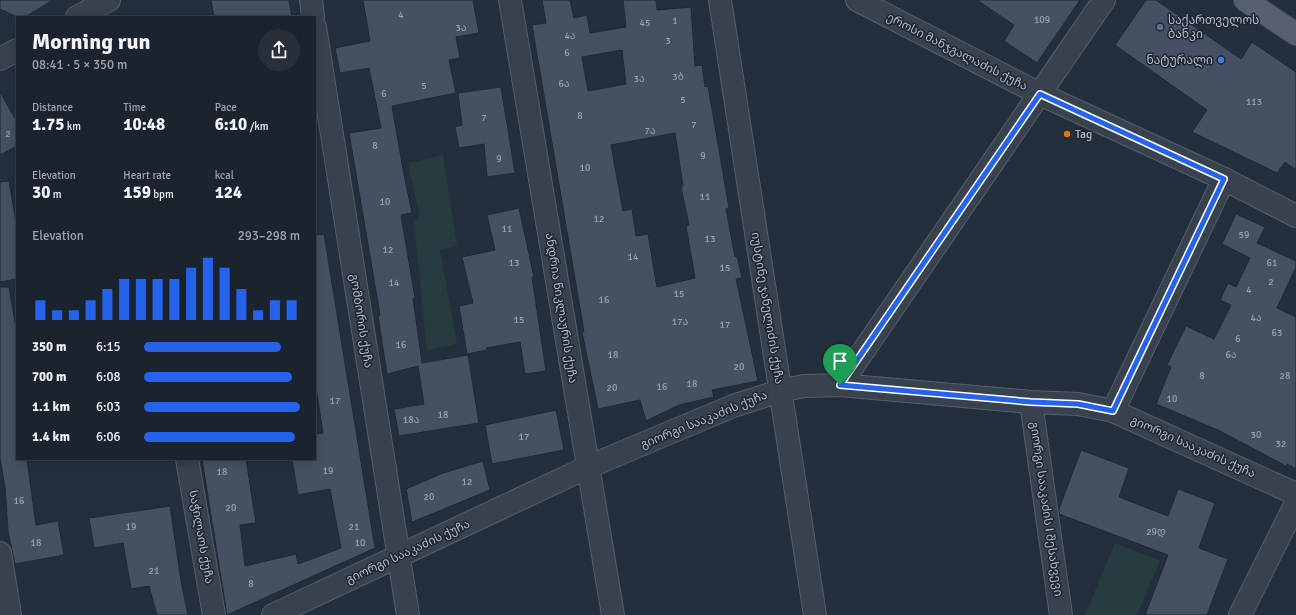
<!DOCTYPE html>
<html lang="en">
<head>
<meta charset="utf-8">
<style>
	body { margin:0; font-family:Signika,"Noto Sans Georgian",sans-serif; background:#282f3a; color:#f1f3f6; height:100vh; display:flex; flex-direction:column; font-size:15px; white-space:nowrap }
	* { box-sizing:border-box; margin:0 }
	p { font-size:13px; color:#a0a4aa }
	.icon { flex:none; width:22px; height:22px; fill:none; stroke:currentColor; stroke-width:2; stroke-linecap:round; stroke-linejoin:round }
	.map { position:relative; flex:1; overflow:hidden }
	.side { position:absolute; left:16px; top:16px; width:300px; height:444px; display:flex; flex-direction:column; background:#1b232e; border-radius:0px; box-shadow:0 2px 10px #0003,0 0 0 1px #39404a }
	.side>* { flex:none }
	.pin { position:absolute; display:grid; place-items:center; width:34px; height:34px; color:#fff; margin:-41px -17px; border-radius:50% 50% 50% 0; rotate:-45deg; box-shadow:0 0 4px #0007 }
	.pin .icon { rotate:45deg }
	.round { display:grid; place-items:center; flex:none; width:42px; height:42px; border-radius:21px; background:#282f3a }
	.headline { display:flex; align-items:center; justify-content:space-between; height:68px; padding:0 16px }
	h1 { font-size:22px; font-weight:800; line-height:30px }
	.figures { display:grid; grid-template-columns:repeat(3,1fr); gap:6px; height:68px; padding:4px 16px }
	.figures div { display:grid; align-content:center }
	.figures b { font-size:17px; font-weight:800 }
	.figures small { font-size:11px; font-weight:400 }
	.figures p { font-size:11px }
	.chart { height:112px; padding:8px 16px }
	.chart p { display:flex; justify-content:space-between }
	.chart svg { width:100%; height:72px; margin-top:4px; stroke:#2563eb; stroke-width:6 }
	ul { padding:0 16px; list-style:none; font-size:13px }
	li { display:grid; grid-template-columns:64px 48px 1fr; align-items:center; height:30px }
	li i { height:10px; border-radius:5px; background:#2563eb }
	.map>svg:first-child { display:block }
</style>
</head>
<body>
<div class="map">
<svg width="1296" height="615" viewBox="0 0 1296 615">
	<rect width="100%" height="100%" fill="#242f3e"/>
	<!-- green -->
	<path fill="#263c3f" d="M443,155L457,245L440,250L457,344L427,350L414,223L419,214L408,163Z
		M1115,543L1160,561L1137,615H1085Z"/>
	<!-- building -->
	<path fill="#455162" stroke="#1f2835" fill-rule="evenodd" d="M0,0H53L25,17H17L0,9Z
		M211,0H289L292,17H214Z
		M363,0H473L479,33L456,37L460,58L449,60L456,93L392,106L404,175L412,213L401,215L415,298H413L422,363L468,355L479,423L399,436L394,409L424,404L418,366L387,374L378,316L380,315L349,133L381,128L369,68L340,73L335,48L370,41Z
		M542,0H570L574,18L587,15L590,33L626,27L623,0H656L657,10L691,7L695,66L702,65L705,87L708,86L729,208L726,209L735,257L737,256L742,278L736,279L758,381L712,390L714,397L679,405L646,421L640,400L598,409L582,332H584L532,25L546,23ZM622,50L626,84L588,91L582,57ZM675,133L683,186L681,187L689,225L686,226L695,278L657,287L648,234L636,236L632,209L623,211L611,145Z
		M977,0H1080L1037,63L1004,41L1014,25Z
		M1146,0H1156L1241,59L1252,42L1296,72V170L1285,162L1277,173L1192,132L1207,110L1115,45Z
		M501,87L515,173L487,177L484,144L459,148L455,127L462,125L458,93Z
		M0,92L17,122V146L0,155Z
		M9,181L17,228V279L0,282V182Z
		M519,208L534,277H532L546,371L525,374L520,342L486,348L487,350L467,354L459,306L473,303L462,257L495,250L487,215Z
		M1236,214L1265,227L1257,243L1296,261V267L1277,308L1296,317V469L1287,464L1286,466L1218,430L1156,404L1171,367L1167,365L1186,326L1214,339L1231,305L1220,300L1228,283L1236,287L1250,258L1222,244Z
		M324,234L375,548L227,615L202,459H246L256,523L240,525L245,566L296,554L298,564L341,548L330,489L298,495L292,459H315V434L323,433L315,382V235Z
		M0,287H9L17,333V459H27L36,525L58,521L64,555L15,564L8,531L5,487L0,459Z
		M556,410L564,450L492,464L485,425Z
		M1081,450L1129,468L1119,497L1168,516L1178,489L1215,503L1199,548L1228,559L1207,615H1145L1168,555L1059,514V509Z
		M483,461L490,490L412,522L406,489L443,473Z
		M170,506L181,581L188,615H157L149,586L131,589L123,543L94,548L89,518Z"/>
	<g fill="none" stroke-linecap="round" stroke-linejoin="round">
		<!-- minor casing -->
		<g stroke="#565f6c" stroke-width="24">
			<path id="minor" d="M311,0L313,17
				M510,0L613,615
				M720,0L815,615
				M77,17L109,0
				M315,27L408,615
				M0,59L17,50
				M840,385L1104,0
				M1031,402L1061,615
				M1113,411L1224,179
				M187,459L214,615
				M0,553L10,615
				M273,615L588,467L733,406L780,391L804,386L840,385L1031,402L1078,404L1113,411L1296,494
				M1240,615L1296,503"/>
		</g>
		<!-- tertiary casing -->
		<g stroke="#565f6c" stroke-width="24">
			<path id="tertiary" d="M857,0L1040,94L1224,179L1296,216"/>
		</g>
		<!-- primary casing -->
		<g stroke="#414a57" stroke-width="24">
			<path id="primary" d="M1245,0L1296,34"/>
		</g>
		<!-- minor -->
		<use href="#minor" stroke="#38414e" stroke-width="22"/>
		<!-- tertiary -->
		<use href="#tertiary" stroke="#38414e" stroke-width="22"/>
		<!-- primary -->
		<use href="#primary" stroke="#56606e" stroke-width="22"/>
	</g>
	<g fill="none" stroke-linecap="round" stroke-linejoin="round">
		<!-- route casing -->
		<g stroke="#fff" stroke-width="8">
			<path id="route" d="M1040,94L1224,179L1113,411L1078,404L1031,402L840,385Z"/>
		</g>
		<!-- route -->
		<use href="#route" stroke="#2563eb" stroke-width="5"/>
	</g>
	<!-- markers -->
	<circle fill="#5c6f8a" stroke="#1d2633" stroke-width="1.5" cx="1160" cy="27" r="4"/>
	<circle fill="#3f7fe0" stroke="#1d2633" stroke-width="1.5" cx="1221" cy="60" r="4"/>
	<circle fill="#e8710a" stroke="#1d2633" stroke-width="1.5" cx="1067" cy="134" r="4"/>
	<g text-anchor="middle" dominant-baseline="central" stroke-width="3" stroke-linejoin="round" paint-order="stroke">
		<!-- number labels -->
		<g font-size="10" fill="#98a1af">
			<text x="401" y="15">4</text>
			<text x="1042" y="20">109</text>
			<text x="675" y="21">1</text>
			<text x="645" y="23">45</text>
			<text x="461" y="28">3ა</text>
			<text x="570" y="36">4ა</text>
			<text x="668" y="41">3</text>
			<text x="567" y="53">6</text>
			<text x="678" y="77">3ბ</text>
			<text x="639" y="79">3ა</text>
			<text x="564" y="84">6ა</text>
			<text x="424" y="86">5</text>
			<text x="384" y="94">6</text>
			<text x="683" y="100">5</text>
			<text x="1254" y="102">113</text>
			<text x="580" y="116">8</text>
			<text x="484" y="118">7</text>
			<text x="694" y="125">7</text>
			<text x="650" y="131">7ა</text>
			<text x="8" y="134">2</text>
			<text x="375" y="146">8</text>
			<text x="703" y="156">9</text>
			<text x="499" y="159">9</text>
			<text x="585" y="168">10</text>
			<text x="705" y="197">11</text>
			<text x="385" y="202">10</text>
			<text x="599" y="219">12</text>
			<text x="507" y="229">11</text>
			<text x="1244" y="235">59</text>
			<text x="710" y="239">13</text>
			<text x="388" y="250">12</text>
			<text x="633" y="257">14</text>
			<text x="514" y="263">13</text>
			<text x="1272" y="263">61</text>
			<text x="725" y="268">15</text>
			<text x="1271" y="282">2</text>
			<text x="394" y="283">14</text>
			<text x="1249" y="290">4</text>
			<text x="679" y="294">15</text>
			<text x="604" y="300">16</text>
			<text x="1256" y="318">4ა</text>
			<text x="519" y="320">15</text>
			<text x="680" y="322">17ა</text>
			<text x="725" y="325">17</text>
			<text x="1277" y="333">63</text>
			<text x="1238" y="339">6</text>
			<text x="401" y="345">16</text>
			<text x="613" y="355">18</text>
			<text x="1231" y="355">6ა</text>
			<text x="739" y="367">20</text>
			<text x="1202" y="376">8</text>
			<text x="1285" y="376">28</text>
			<text x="692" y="384">18</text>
			<text x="662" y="387">16</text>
			<text x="612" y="388">20</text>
			<text x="1172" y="399">10</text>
			<text x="335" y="401">17</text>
			<text x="443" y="415">18</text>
			<text x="411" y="420">18ა</text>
			<text x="1256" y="435">30</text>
			<text x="524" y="437">17</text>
			<text x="1281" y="444">32</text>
			<text x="328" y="471">19</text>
			<text x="222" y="472">18</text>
			<text x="467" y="482">12</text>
			<text x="429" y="497">20</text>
			<text x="19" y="501">16</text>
			<text x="231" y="508">20</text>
			<text x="131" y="527">19</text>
			<text x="354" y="527">21</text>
			<text x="1156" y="532">29დ</text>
			<text x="36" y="543">18</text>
			<text x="360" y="543">10</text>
			<text x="154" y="571">21</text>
			<text x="251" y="584">8</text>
		</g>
		<!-- poi labels -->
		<g font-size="12" fill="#b4bcc9" stroke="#1d2633" text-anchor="start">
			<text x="1168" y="20">საქართველოს<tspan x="1168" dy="14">ბანკი</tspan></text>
			<text x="1213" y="60" text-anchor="end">ნატურალი</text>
			<text x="1075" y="134">Tag</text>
		</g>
		<!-- street labels -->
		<g font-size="12" fill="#b4bcc9" stroke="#1d2633">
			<text transform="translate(957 52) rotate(27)">ეროსი მანჯგალაძის ქუჩა</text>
			<text transform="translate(561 308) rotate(81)">ანდრია წიკლაურის ქუჩა</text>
			<text transform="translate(767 308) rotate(81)">იუსტინე ჯანელიძის ქუჩა</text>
			<text transform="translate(361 321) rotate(81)">გომბორის ქუჩა</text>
			<text transform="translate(704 420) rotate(-22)">გიორგი სააკაძის ქუჩა</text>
			<text transform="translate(1193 447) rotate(24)">გიორგი სააკაძის ქუჩა</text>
			<text transform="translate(1046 509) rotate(82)">გიორგი სააკაძის I შესახვევი</text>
			<text transform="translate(201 537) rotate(80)">საჭილაოს ქუჩა</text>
			<text transform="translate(408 552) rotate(-25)">გიორგი სააკაძის ქუჩა</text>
		</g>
	</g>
</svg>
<div class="pin" style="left:840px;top:385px;background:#1e9e55"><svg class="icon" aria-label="arrive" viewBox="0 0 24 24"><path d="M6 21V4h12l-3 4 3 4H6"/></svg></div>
<section class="side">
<div class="headline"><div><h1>Morning run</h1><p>08:41 · 5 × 350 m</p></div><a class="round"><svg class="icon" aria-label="share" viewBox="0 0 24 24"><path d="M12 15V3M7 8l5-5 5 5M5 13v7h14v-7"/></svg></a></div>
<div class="figures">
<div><p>Distance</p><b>1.75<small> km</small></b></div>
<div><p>Time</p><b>10:48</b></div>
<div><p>Pace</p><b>6:10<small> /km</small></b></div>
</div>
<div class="figures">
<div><p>Elevation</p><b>30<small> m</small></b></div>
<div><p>Heart rate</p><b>159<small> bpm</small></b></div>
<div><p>kcal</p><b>124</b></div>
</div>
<div class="chart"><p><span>Elevation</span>293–298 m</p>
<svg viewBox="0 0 160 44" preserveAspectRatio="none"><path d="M5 44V32M15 44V38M25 44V38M35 44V32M45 44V25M55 44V19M65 44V19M75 44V19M85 44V19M95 44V12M105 44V6M115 44V12M125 44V25M135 44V38M145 44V32M155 44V32"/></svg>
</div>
<ul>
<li><b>350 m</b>6:15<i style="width:88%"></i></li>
<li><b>700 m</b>6:08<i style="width:95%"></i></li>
<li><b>1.1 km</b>6:03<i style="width:100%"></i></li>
<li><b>1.4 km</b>6:06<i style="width:97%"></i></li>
</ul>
</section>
</div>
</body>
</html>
